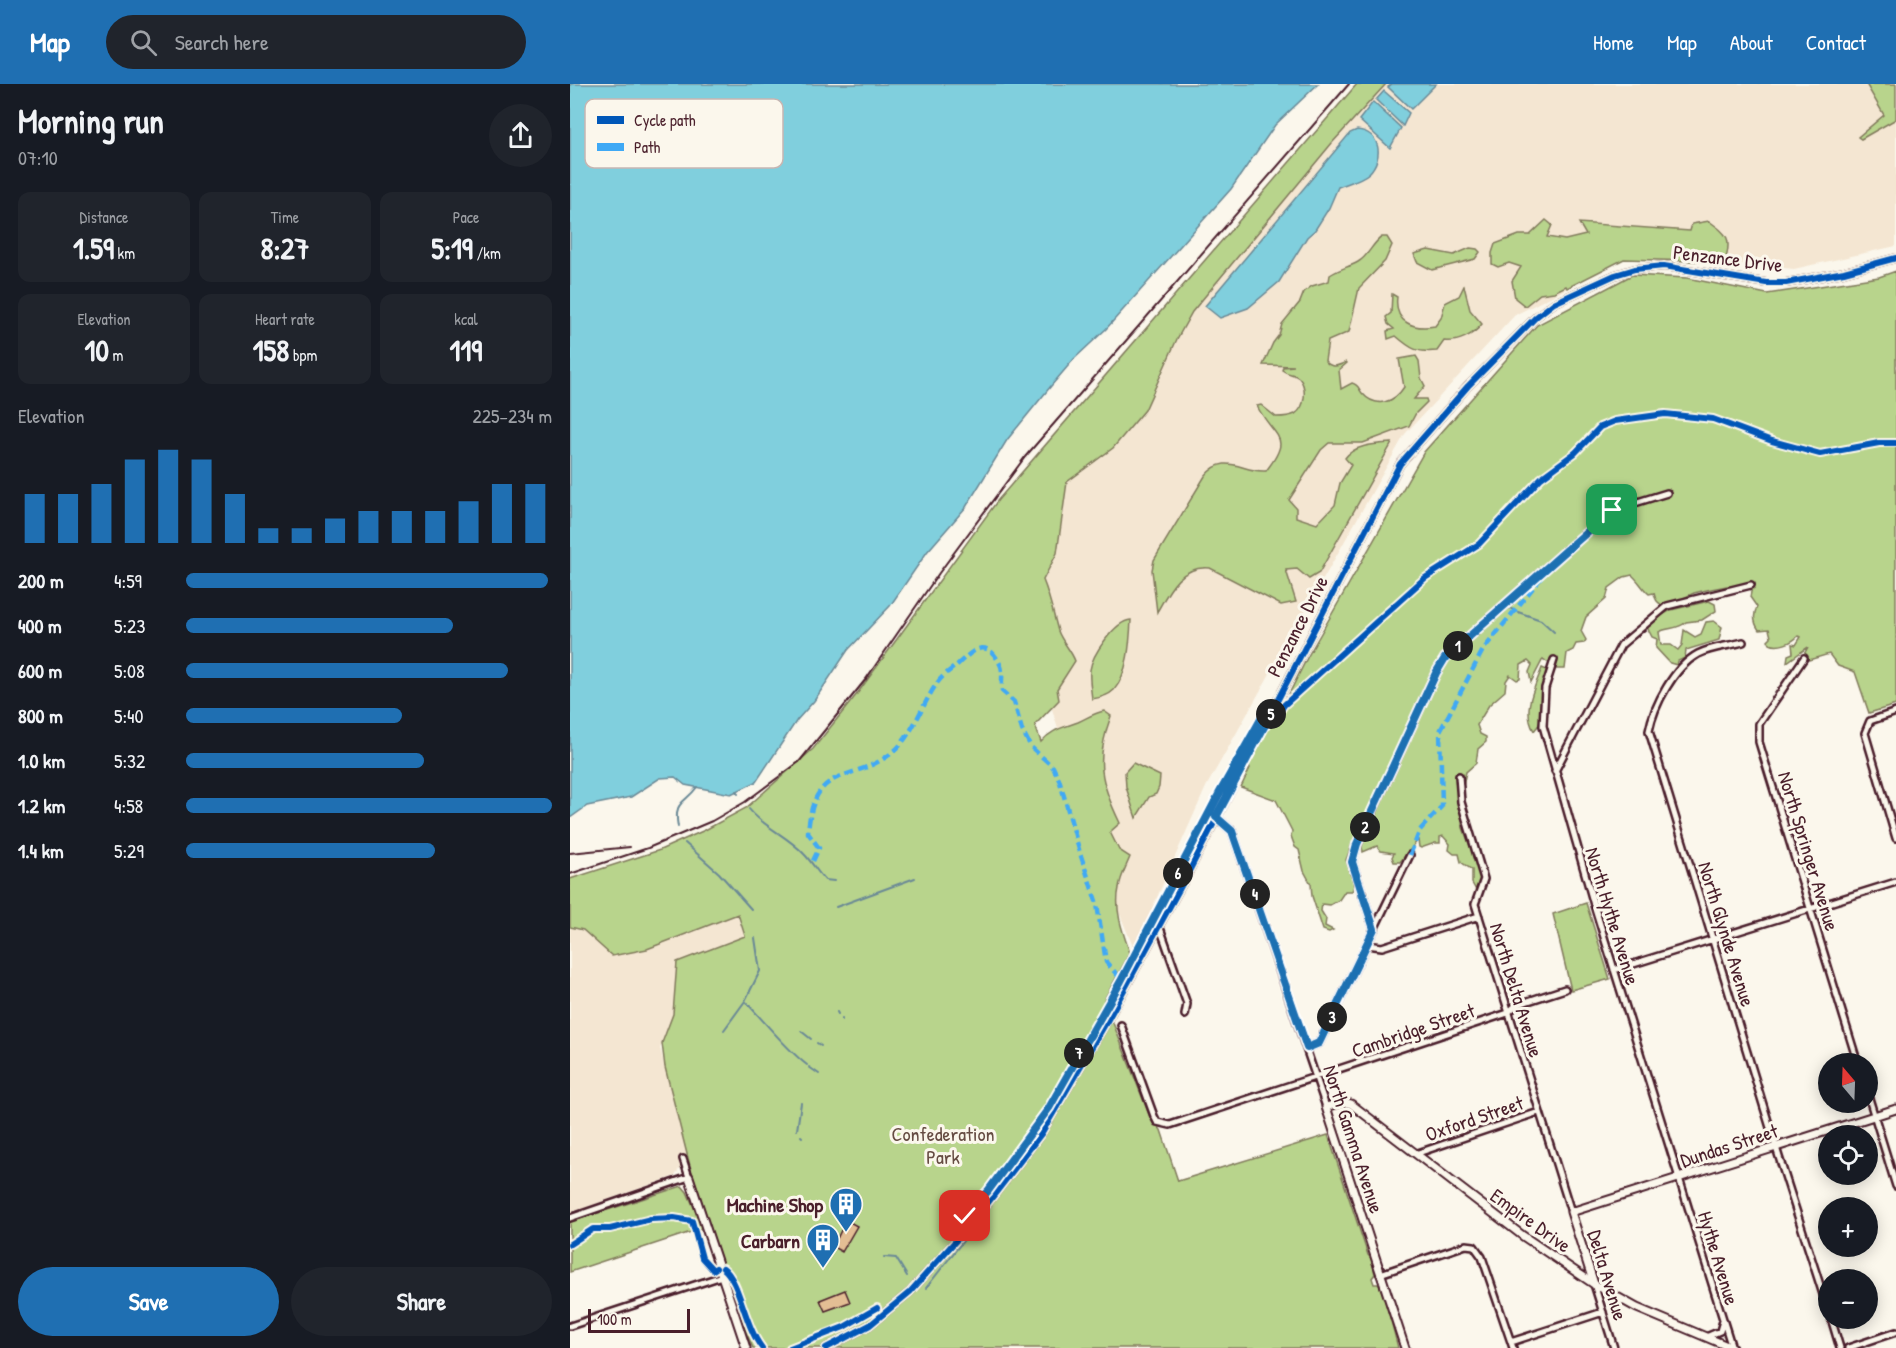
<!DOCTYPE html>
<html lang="en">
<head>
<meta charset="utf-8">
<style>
	body { margin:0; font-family:"Patrick Hand",sans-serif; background:#20242c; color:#f1f3f6; height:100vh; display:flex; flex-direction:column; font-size:22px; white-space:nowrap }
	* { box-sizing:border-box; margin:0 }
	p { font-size:20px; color:#9ea1a6 }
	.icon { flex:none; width:33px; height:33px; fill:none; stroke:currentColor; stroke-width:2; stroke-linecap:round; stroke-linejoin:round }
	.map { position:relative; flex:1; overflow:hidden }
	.sheet { display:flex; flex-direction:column; background:#171b24; width:570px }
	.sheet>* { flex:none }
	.needle { width:39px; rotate:341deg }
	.tools { position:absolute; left:1248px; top:969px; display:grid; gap:12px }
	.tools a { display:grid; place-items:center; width:60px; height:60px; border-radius:50%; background:#171b24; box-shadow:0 3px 15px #0003; font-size:30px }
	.scale { position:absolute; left:18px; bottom:15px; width:102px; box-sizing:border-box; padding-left:6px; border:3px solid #4a1f2b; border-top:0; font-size:16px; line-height:21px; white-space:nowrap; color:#4a1f2b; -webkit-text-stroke:4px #fbf7ec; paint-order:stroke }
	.pin { position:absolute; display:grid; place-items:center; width:51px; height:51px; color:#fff; margin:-26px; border-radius:12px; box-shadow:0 3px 9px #0006 }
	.km { position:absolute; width:30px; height:30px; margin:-15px; border-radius:50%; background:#222; color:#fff; font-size:16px; line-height:30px; text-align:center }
	.round { display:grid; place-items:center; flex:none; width:63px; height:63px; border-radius:32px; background:#20242c }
	.summary { display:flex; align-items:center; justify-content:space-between; height:102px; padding:0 18px }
	h1 { font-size:33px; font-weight:700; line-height:45px }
	.metrics { display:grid; grid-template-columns:repeat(3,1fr); gap:9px; height:102px; padding:6px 18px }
	.metrics div { display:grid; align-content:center; border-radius:12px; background:#20242c; text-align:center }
	.metrics b { font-size:30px; font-weight:700 }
	.metrics small { font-size:16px; font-weight:400 }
	.metrics p { font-size:16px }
	.chart { height:168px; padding:12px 18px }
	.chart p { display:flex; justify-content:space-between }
	.chart svg { width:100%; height:108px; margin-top:6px; stroke:#1f6fb2; stroke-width:6 }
	.button { display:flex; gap:12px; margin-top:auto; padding:12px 18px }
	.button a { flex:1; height:69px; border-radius:36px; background:#1f6fb2; color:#fff; font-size:24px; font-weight:700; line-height:69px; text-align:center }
	.button a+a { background:#20242c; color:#f1f3f6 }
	ul { padding:0 18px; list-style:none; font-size:20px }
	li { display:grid; grid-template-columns:96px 72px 1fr; align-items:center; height:45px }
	li i { height:15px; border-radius:8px; background:#1f6fb2 }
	header { display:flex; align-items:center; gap:36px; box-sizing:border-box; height:84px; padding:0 30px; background:#1f6fb2; color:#fff }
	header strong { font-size:28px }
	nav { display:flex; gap:33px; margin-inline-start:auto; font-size:21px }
	.search { width:420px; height:54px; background:#20242c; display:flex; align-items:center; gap:15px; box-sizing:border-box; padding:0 21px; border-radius:33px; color:#9ea1a6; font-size:22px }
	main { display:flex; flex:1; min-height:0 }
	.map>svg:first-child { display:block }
</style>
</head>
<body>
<header>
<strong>Map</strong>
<div class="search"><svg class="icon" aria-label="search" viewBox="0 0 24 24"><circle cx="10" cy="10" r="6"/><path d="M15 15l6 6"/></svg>Search here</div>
<nav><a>Home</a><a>Map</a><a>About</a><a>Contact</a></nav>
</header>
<main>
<section class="sheet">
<div class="summary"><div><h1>Morning run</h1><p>07:10</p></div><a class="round"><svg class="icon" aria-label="share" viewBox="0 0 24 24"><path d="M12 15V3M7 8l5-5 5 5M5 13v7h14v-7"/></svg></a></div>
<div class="metrics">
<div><p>Distance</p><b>1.59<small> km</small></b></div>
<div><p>Time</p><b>8:27</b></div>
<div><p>Pace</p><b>5:19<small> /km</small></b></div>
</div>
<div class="metrics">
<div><p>Elevation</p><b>10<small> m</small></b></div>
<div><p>Heart rate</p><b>158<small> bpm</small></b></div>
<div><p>kcal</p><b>119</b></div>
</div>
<div class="chart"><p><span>Elevation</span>225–234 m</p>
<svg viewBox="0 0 160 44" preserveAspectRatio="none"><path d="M5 44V24M15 44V24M25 44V20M35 44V10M45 44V6M55 44V10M65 44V24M75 44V38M85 44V38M95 44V34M105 44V31M115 44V31M125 44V31M135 44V27M145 44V20M155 44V20"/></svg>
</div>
<ul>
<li><b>200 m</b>4:59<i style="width:99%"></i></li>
<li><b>400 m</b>5:23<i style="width:73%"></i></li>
<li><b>600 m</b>5:08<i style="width:88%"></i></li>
<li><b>800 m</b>5:40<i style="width:59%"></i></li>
<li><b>1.0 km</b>5:32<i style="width:65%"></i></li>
<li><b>1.2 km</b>4:58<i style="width:100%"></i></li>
<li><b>1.4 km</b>5:29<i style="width:68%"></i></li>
</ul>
<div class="button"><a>Save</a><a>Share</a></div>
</section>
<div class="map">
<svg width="1326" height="1264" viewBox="0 0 1326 1264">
	<rect width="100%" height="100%" fill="#fbf7ec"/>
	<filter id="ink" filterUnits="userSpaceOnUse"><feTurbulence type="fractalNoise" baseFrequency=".0167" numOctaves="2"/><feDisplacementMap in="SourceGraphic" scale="12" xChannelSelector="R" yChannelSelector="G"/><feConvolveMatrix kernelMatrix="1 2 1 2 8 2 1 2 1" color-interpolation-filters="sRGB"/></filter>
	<g filter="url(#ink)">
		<!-- built -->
		<path fill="#f4e6d2" d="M803,0H1326V162L1224,185L1132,176L1054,175L945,231L835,350L636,703L564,865L540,806L429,460Z
			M11,790L42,848L165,825L176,856L106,931L90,964L120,1082L109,1085L105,1092L0,1129V793Z"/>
		<!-- green -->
		<path fill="#b8d48c" stroke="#817a5c" stroke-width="1.5" d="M787,0H816L762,59L622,228L607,255L575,326L543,364L497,398L487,469L473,496C480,513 483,529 488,547C492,558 501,566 505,577L487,605L489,616L465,641L471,658C482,645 493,644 508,638C517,634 524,629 534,627L541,632C525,676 530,698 550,739L540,748L549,766L560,773C556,783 550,794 549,804C544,826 553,849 560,869L534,916L580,1033L591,1046L608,1097L758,1051L798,1171L801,1174L805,1190L802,1194L804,1200H808C814,1207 825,1252 828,1264H183L173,1242L120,1082L95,983L92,959L103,930L107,878L175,852L168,830L77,865L42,872L13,846L0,843V795L90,766L135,746L176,724L243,665L287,610L428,416Z
			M1296,0H1326V35L1291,55L1288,53L1314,31Z
			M976,136L982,141L977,153L995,156L1016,151L1009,139L1120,147L1122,140L1139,137C1158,151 1162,154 1155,178L1054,175L997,204L996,202L984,208L970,210L955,222L945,214L942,197L951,183L939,179L928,183L922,180V169L925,160L949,151H960Z
			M812,153H817L822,161L815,177L789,204L779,248L758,257L755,277C762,285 768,282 776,278L777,279L769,286L771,305L782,299C789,301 788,304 792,309C806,325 824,319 834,303L829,275L846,272L849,277L851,294L855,302L844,315H856L857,318L846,329L839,342L793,359H759L751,366L719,416L726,424V433L747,440L765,421L770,399L781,381L775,374C785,360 807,360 822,359L749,489L739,495L727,485L716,486L726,518L711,521L640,484C611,481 599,506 587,528L582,486L584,476L635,392C656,367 672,389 696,387C724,351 704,355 687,322L691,321L706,333C712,333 719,333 725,330C736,323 737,303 729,294C724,289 718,291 712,286L713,283L724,282L693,281L703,259L709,251L712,240L730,218L734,208L742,202L759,197L760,191C769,185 779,183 788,178C799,172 802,159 812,153Z
			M900,164L907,165L910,168L905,175L862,186L847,178L844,170L858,166L884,171Z
			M1326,187V621L1299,629L1285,588L1268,582L1259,570L1239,576L1233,572L1238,563L1217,578L1218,571L1223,569L1222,560L1226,561L1231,553L1228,552C1222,559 1208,564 1200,560L1198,556L1201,553L1199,545L1189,546C1184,539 1183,531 1187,523L1180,513L1183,498L1181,497L1163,503L1157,502C1146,504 1134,506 1124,509C1111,514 1088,533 1084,509L1079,510C1072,504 1069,497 1062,491L1054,493L1039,504L1036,515L1016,533L1011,547L1016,556L1014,559L1006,560L1003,566L997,569L995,585H986L987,576L977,578L973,575L961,598L959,588L962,581L958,577L951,581L950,595L947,596L940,591L936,597L935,607L919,621L907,641L910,650L916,653V658L908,665L906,679L896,688L888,724L892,731V741L912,794L907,808L902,799V786L891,778L889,770H884L879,766L880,760L873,752L870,753V759H865L851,764L849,763L848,756L830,778H824L822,773L824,769L811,767L807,762L793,768L791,759L799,745L793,742L785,753L776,776L785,799L782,807H775L769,816L760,821L752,820L751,827L756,835L755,842L763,846L759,848L753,846L742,812L741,800L734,787L729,766L725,763L721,752L722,747L706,716L671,703L680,684L678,680L689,654L718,612L738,572L854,368L967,241L1062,191L1117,194L1197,210L1309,193Z
			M894,202L900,226L912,240C904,251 887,259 874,257L867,267C847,269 841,265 826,252L818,255L817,247L824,245L818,240L816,233L821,229L822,210L827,213C824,239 844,246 865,242L871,234L875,219L889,212Z
			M1139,517L1145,520L1146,527L1132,536L1116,538C1108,546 1098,543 1089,548L1091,561H1101L1108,566L1112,561L1114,546L1125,553L1131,550L1136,538L1144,537L1152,543L1149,556L1116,566L1115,574L1108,577L1107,581L1100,579L1086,564L1087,555L1082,553L1077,543L1078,539L1101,526Z
			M561,536C560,557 558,590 544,606C538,612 529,614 522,615C521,606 519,595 520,586C522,571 545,537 561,536Z
			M972,584L979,587L971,638L964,647C952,626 964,605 972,584Z
			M563,679L590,692L589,703L586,710L579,713L566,734L556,703L555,688Z
			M1016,819L1040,895L1001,906L983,830Z
			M112,1102L117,1108L133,1144L0,1188V1138Z"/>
		<!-- water -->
		<path fill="#80cfdd" stroke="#6a8996" stroke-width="1.5" d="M0,0H748L705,41L661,105L536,245L504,275L481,302L437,356L396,423L357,468L320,522L278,566L244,617L227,636L186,698L161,710L115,701L105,693L90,694L61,713L17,722L0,734Z
			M822,0H866L841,25L818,3Z
			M814,7L839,29L833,42L806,16Z
			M803,18L831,44L820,64L789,36Z
			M787,46C811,48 814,74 799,89C791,96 778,99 768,103L759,124L745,146L737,153L709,198L678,224L650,234L635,222L780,49Z"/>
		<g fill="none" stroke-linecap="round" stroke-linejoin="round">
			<!-- stream -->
			<path stroke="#6a8996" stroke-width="2" d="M940,524L943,526
				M948,528L971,536L984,548
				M166,707L168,710
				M179,725C193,743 218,752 234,770C242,778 247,788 255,796L264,797
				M108,743C103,716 115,720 127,703
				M115,759L149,789L181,825
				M266,823L345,794
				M185,854L190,887L175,917C194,937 217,966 237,981
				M267,928L268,930
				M272,935V936
				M154,946L175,917
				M231,947L241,955
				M247,959L251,962
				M239,983L249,990
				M227,1046L231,1019
				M231,1052L232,1053
				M314,1173L326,1174L337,1192
				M356,1204L397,1152L400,1153"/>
		</g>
		<!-- building -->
		<path fill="#e3be94" stroke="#4a1f2b" stroke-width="1.5" d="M276,1136L287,1142L272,1168L263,1163Z
			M275,1206L280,1218L255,1227L250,1216Z"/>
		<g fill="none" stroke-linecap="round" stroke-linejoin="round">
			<!-- minor casing -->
			<g stroke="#4a1f2b" stroke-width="10">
				<path id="minor" d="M1173,558C1159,562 1141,563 1128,570C1104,583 1084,621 1079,647L1209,1073L1258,1226
					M1234,574L1189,640V658L1288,980
					M984,576L975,604L973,642L1024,821L1162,1264
					M1326,628L1300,637L1295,649L1326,754
					M985,687L1051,561L1097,522L1181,501
					M889,692L891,718L914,795L905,820L1001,1128
					M646,733L662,747L756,1023
					M589,841L617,920L615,931
					M804,845L782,778L786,764L866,589L875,574L1042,426L1097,409
					M797,861L812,863L909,832
					M1044,886L1326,798
					M551,941L584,1032L587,1038L600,1041L938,929L946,921L995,905
					M737,964L749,959L840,771
					M1298,1011L1326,1102
					M848,1069L969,1028
					M0,1134L119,1093L113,1075
					M810,1190L896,1161L904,1162L912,1173L943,1264
					M1024,1200L1044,1264
					M1261,1234L1270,1264
					M0,1242L152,1192
					M1136,1253L1150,1247L1153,1237
					M941,1258L1033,1228
					M256,1264L300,1241L340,1208L407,1133L471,1050L537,937L617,791L830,380L898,302L966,233L984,219L1045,191L1065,185L1094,182L1196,199H1216L1274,188L1326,174
					M1278,1264L1326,1248"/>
			</g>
			<!-- tertiary casing -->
			<g stroke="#4a1f2b" stroke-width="11">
				<path id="tertiary" d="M119,1093L176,1264
					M1024,1200L1001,1128L1326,1025
					M835,1264L756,1023L773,1018L781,1020L953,1152L1024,1200L1067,1224L1162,1264"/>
			</g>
			<!-- minor -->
			<use href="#minor" stroke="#fbf7ec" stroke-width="5"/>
			<!-- tertiary -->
			<use href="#tertiary" stroke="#fbf7ec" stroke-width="7"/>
			<!-- rail -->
			<path stroke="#4a1f2b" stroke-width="2" d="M0,769L60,763
				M0,790L78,764L142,737L175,718L229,678L296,595L369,489L455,373L779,0"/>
			<!-- quiet -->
			<path stroke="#3fa9f5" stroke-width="4.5" stroke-dasharray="9 4.5" stroke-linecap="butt" d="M840,771L850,746L872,722L870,647L913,566L982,480
				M243,777L249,764L238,749C243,677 282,701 323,668C342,653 353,618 368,598C373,591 381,586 388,580C404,565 417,554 430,580C434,587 431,599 432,607L444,618L452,646L461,663L483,683L490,698L510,769L527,820L536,878L556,901"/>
			<!-- cycleway casing -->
			<g stroke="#fbf7ec" stroke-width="10">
				<path id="cycleway" d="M708,626L710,627L714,621L855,494L909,460L971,394L1005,369L1030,343L1045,337L1095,330L1143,335L1202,357L1250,370L1309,359H1326
					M0,1160L23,1145H40L81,1135L104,1134L122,1137L132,1174L143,1186L146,1184
					M153,1184C170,1197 174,1241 192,1264
					M220,1264L274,1243L307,1224
					M256,1264L300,1241L340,1208L407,1133L471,1050L537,937L617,791L830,380L898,302L966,233L984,219L1045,191L1065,185L1094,182L1196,199H1216L1274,188L1326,174"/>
			</g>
			<!-- cycleway -->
			<use href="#cycleway" stroke="#0057b8" stroke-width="6"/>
		</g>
	</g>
	<g fill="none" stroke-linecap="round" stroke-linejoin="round" filter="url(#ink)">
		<!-- route casing -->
		<g stroke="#fff" stroke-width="12">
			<path id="route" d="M395,1132L418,1107L479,1024L551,897L649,710L699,621L704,624L646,733L662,747L737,964L749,959L804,845L782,778L787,760L866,589L875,574L1042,426"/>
		</g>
		<!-- route -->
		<use href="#route" stroke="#1f6fb2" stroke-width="8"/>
	</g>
	<!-- icons -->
	<defs>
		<g id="building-pin" transform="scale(1.725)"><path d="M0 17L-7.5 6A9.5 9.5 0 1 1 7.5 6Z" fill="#1f6fb2" stroke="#fbf7ec"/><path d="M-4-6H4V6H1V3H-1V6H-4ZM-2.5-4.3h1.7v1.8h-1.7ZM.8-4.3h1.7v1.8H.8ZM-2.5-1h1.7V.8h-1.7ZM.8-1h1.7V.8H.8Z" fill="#fff"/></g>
	</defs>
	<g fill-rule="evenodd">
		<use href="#building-pin" x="276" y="1120"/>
		<use href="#building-pin" x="253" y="1156"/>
	</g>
	<g text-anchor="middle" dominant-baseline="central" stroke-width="6" stroke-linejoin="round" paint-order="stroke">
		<!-- street labels -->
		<g font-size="20" fill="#4a1f2b" stroke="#fbf7ec">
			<text transform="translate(1158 174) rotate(7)">Penzance Drive</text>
			<text transform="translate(727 542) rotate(-63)">Penzance Drive</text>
			<text transform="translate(1239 767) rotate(73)">North Springer Avenue</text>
			<text transform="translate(1043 832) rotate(73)">North Hythe Avenue</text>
			<text transform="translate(1157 850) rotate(73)">North Glynde Avenue</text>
			<text transform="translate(947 906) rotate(73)">North Delta Avenue</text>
			<text transform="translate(843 946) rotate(-19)">Cambridge Street</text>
			<text transform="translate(904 1034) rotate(-19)">Oxford Street</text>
			<text transform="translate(784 1055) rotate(72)">North Gamma Avenue</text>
			<text transform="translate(1159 1061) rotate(-18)">Dundas Street</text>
			<text transform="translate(961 1136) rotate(36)">Empire Drive</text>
			<text transform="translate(1149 1174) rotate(73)">Hythe Avenue</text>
			<text transform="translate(1038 1191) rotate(73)">Delta Avenue</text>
		</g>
		<!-- park labels -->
		<g font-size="20" fill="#664c43" stroke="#fbf7ec">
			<text x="373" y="1049">Confederation<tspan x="373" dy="23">Park</tspan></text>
		</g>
		<!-- poi labels -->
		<g font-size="20" font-weight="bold" fill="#4a1f2b" stroke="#fbf7ec" text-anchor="end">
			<text x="253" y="1120">Machine Shop</text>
			<text x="230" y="1156">Carbarn</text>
		</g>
	</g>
	<!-- legend -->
	<rect x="15" y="15" width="198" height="69" rx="9" fill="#fbf7ec" stroke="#c6b6b2" stroke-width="1.5"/>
	<rect x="27" y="32" width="27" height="8" fill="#0057b8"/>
	<rect x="27" y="59" width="27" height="8" fill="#3fa9f5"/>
	<g font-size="16" fill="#4a1f2b">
		<text x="64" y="42">Cycle path</text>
		<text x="64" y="69">Path</text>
	</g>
</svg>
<div class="tools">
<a><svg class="needle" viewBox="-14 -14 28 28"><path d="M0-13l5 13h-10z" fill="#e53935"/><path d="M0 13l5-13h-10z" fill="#9ea1a6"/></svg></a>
<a><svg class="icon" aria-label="locate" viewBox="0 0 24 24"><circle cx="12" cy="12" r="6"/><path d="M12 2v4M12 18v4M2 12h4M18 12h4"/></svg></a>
<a>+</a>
<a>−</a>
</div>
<div class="scale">100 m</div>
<div class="pin" style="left:1042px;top:426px;background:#1e9e55"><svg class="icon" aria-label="arrive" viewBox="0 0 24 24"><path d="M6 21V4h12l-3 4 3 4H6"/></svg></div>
<div class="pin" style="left:395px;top:1132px;background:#d93025"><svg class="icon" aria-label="check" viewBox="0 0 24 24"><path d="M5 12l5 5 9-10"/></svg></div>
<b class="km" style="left:888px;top:562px">1</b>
<b class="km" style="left:795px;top:743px">2</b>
<b class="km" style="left:762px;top:933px">3</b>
<b class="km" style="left:685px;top:810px">4</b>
<b class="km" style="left:701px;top:630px">5</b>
<b class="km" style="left:608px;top:789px">6</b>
<b class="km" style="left:509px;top:969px">7</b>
</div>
</main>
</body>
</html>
